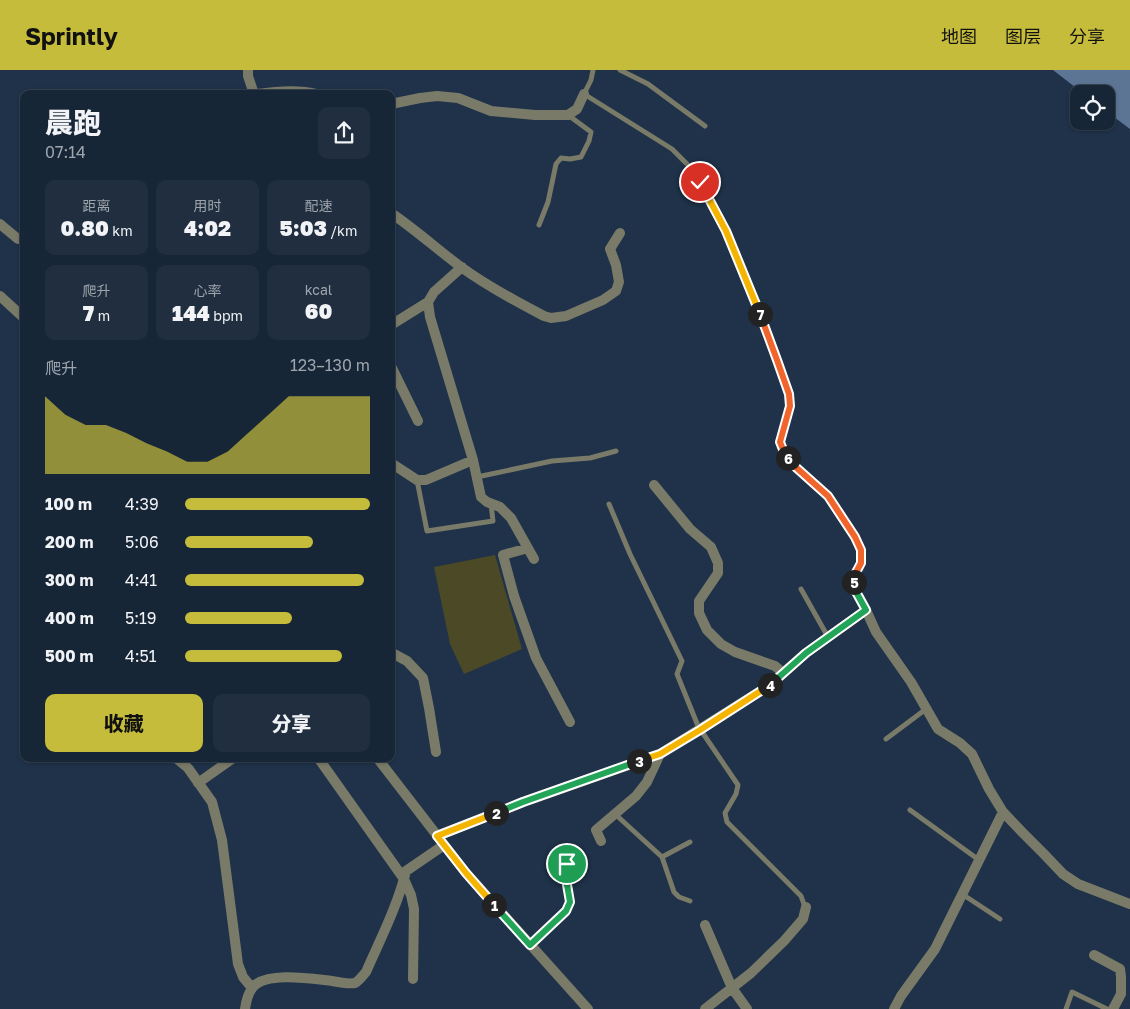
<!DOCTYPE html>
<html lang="zh">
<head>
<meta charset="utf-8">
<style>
	body { margin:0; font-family:"Golos Text","Noto Sans SC",sans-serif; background:#202e3f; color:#f1f3f6; height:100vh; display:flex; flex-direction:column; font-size:19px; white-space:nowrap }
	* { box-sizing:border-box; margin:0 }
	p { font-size:16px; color:#9ea5ad }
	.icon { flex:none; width:28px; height:28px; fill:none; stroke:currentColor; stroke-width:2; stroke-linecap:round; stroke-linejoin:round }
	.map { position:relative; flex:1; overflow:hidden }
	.details { position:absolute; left:20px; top:20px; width:375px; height:672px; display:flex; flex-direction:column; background:#172637; border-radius:10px; box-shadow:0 1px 4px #0004,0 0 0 1px #364352 }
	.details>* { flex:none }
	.fabs { position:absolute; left:1070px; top:15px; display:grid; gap:10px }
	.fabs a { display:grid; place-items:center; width:45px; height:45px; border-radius:10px; background:#172637; box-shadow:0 1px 4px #0004,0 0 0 1px #364352; font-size:25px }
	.pin { position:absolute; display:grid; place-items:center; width:42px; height:42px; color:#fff; margin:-21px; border:2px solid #fff; border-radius:50%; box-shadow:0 1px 5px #0007 }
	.km { position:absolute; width:25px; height:25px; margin:-12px; border-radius:50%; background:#222; color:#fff; font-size:14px; line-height:25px; text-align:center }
	.round { display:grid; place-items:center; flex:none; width:52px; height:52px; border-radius:10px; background:#202e3f }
	.head { display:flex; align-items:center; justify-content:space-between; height:85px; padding:0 25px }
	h1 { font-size:28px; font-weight:800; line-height:38px }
	.metrics { display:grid; grid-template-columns:repeat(3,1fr); gap:8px; height:85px; padding:5px 25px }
	.metrics div { display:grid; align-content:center; border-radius:10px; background:#202e3f; text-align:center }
	.metrics b { font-size:21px; font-weight:800 }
	.metrics small { font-size:14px; font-weight:400 }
	.metrics p { font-size:14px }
	.chart { height:140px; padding:10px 25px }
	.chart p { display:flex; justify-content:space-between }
	.chart svg { width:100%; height:90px; margin-top:5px; fill:#c6bc3c; opacity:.7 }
	.primary-button { display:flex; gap:10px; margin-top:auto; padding:10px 25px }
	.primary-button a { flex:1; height:58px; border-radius:10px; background:#c6bc3c; color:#111; font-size:20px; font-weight:800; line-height:58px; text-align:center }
	.primary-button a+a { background:#202e3f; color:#f1f3f6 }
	ul { padding:0 25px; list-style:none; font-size:16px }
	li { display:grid; grid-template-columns:80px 60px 1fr; align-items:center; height:38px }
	li i { height:12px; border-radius:6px; background:#c6bc3c }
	header { display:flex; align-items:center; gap:30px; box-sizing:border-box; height:70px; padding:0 25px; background:#c6bc3c; color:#111 }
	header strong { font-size:24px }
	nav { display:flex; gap:28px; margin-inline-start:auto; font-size:18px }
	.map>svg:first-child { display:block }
</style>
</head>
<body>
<header>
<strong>Sprintly</strong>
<nav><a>地图</a><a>图层</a><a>分享</a></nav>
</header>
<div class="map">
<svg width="1130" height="939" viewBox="0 0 1130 939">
	<rect width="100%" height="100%" fill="#1f3249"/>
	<!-- green -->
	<path fill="#4c4926" d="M495,485L522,579L464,604L450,574L434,497Z"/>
	<!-- water -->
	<path fill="#5d7594" d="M1053,0H1130V59L1106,41V24H1084Z"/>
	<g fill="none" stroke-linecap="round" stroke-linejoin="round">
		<!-- service -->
		<path stroke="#7a7a68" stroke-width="5" d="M593,0L591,10L584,24L672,79L691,98L701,112L726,161L748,215L777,290L789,324L790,336L780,373L784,382L790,392L828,426L855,467L861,480V493L853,508L855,520L866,540
			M620,0L648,14L705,56
			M539,155L548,132L556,94L561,88L570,89L581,87L589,71L591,62L568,45
			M477,407L552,391L590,388L616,381
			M417,410L427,461L493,451L491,434
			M609,434L630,484L682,591L677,604L698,656L738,715L736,724L725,743L727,752L801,826L805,837
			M801,519L828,567
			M886,669L926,639
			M910,740L979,790
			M615,744L662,787L674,822L679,827L690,831
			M662,787L690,772
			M962,824L1000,849
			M530,874L566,841L570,832L564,797L567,794
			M1066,939L1072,922L1107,939"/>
		<!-- minor -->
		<path stroke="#7a7a68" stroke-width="10" d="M248,0V6L254,24
			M257,24C277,21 298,19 317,24
			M391,34L420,28L437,26L458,28L491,41L535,45H568L577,39L584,24
			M391,143C416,160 438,180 461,197C487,216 515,231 544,246L551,248L566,246L603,230L616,221L619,212L616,195L610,179L620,163
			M0,154L18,169
			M462,197L434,222L428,232L430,247L473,390L481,427L487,432L500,437L511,448L534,489
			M391,255L428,232
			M391,296L418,351
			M391,393L417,410H426L473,390
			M654,415L690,459L711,477L718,493V503L699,531V543L707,560L721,574L735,582L775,596L783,603
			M528,478L503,485L514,526L536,588L570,652
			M391,584H394L407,591L423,608L429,638L436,682
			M177,689L188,698L212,732L222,770L238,894L243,907L252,918
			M319,689L404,809L411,825L414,839L413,909
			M198,713L232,689
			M437,766L523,732L660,684L767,617L806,583L866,540L876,562L911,612L938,659L960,673L972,684L989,719L1003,742L1022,762L1044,784L1063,804L1078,814L1130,834
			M601,771L596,760L636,726L647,712L660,684
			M705,855L732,918L747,939
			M1094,885L1120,899L1121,907V924L1113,939
			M245,939C246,932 248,923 253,917C267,901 313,909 332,911C337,912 350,914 355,913C359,911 363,905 366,902C380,870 398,835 406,801L444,775
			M705,939L751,903L784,871L803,849L806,837
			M894,939L901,926L935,879L1003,742"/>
		<!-- tertiary -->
		<path stroke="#7a7a68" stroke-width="10" d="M0,226L24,248
			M378,689L466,803L588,939"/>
	</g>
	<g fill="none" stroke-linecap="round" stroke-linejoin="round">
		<!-- split-1 casing -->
		<g stroke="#fff" stroke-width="10">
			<path id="split-1" d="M494,835L530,875L566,841L570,832L564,797L567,794"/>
		</g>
		<!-- split-2 casing -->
		<g stroke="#fff" stroke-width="10">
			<path id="split-2" d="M494,835L466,803L437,766L496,743"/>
		</g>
		<!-- split-3 casing -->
		<g stroke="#fff" stroke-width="10">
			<path id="split-3" d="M496,743L523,732L639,691"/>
		</g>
		<!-- split-4 casing -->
		<g stroke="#fff" stroke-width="10">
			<path id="split-4" d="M639,691L660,684L700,660L770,615"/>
		</g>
		<!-- split-5 casing -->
		<g stroke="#fff" stroke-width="10">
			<path id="split-5" d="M770,615L806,583L866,540L855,520L854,512"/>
		</g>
		<!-- split-6 casing -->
		<g stroke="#fff" stroke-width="10">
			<path id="split-6" d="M788,388L790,392L828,426L855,467L861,480V493L853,508L854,512"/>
		</g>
		<!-- split-7 casing -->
		<g stroke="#fff" stroke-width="10">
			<path id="split-7" d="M760,244L777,290L789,324L790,336L780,372L784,382L788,388"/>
		</g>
		<!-- split-8 casing -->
		<g stroke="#fff" stroke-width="10">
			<path id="split-8" d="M700,112L726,161L760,244"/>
		</g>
		<!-- split-1 -->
		<use href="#split-1" stroke="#22a559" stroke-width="6"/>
		<!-- split-2 -->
		<use href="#split-2" stroke="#f5b400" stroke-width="6"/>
		<!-- split-3 -->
		<use href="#split-3" stroke="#22a559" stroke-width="6"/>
		<!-- split-4 -->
		<use href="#split-4" stroke="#f5b400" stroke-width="6"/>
		<!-- split-5 -->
		<use href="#split-5" stroke="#22a559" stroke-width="6"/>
		<!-- split-6 -->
		<use href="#split-6" stroke="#f0652b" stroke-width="6"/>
		<!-- split-7 -->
		<use href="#split-7" stroke="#f0652b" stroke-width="6"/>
		<!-- split-8 -->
		<use href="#split-8" stroke="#f5b400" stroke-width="6"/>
	</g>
</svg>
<div class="fabs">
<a><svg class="icon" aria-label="locate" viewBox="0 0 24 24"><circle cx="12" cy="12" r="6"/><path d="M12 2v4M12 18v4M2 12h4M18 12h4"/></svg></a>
</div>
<div class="pin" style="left:567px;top:794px;background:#1e9e55"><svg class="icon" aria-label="arrive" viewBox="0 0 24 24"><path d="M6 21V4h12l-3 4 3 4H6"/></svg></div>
<div class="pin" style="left:700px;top:112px;background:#d93025"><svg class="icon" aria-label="check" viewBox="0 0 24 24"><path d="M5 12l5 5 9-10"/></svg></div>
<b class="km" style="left:494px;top:835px">1</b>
<b class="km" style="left:496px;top:743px">2</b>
<b class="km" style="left:639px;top:691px">3</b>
<b class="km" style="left:770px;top:615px">4</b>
<b class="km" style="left:854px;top:512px">5</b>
<b class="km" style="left:788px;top:388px">6</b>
<b class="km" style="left:760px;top:244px">7</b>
<section class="details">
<div class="head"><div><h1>晨跑</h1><p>07:14</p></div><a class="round"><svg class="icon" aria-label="share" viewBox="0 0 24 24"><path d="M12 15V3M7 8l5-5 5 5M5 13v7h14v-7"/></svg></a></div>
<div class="metrics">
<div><p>距离</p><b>0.80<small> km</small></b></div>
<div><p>用时</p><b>4:02</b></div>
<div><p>配速</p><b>5:03<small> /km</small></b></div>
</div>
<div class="metrics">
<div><p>爬升</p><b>7<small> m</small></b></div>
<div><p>心率</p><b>144<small> bpm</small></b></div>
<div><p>kcal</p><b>60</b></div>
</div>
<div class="chart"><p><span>爬升</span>123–130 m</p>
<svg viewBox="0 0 160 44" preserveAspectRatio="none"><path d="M0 44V6L10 15L20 20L30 20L40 24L50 29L60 33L70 38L80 38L90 33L100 24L110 15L120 6L130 6L140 6L150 6L160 6V44z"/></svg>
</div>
<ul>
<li><b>100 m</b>4:39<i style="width:100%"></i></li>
<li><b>200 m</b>5:06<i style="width:69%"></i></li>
<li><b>300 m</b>4:41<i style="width:97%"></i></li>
<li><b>400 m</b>5:19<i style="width:58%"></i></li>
<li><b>500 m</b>4:51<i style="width:85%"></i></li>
</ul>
<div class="primary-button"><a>收藏</a><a>分享</a></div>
</section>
</div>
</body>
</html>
